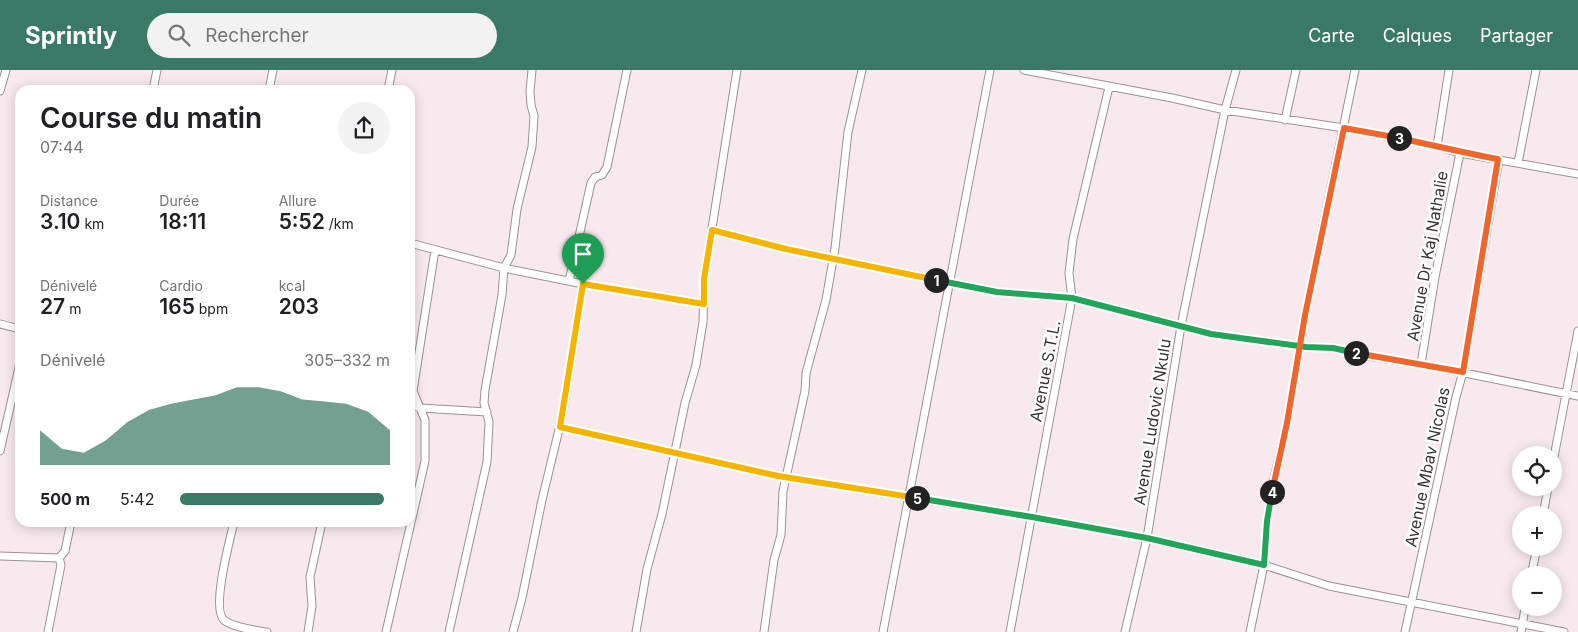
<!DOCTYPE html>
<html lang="fr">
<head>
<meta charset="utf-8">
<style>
	body { margin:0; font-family:Inter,sans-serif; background:#f2f2f2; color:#202124; height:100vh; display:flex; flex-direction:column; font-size:19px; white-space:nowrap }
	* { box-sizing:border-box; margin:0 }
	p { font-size:16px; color:#757577 }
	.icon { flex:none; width:28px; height:28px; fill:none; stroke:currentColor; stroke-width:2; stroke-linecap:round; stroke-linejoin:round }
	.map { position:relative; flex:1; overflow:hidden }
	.sheet { position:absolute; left:15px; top:15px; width:400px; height:442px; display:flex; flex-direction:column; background:#fff; border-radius:15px; box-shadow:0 2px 12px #0003 }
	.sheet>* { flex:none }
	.buttons { position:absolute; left:1512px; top:376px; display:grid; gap:10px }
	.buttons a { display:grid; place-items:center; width:50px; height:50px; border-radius:50%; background:#fff; box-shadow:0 2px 12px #0003; font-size:25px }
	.pin { position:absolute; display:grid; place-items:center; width:42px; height:42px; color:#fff; margin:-51px -21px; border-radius:50% 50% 50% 0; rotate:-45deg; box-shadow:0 0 5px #0007 }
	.pin .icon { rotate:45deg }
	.km { position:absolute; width:25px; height:25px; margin:-12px; border-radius:50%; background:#222; color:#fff; font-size:14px; line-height:25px; text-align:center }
	.round { display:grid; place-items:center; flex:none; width:52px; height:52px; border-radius:26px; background:#f2f2f2 }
	.overview { display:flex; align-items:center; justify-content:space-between; height:85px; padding:0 25px }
	h1 { font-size:28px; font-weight:600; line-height:38px }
	.stats { display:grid; grid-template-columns:repeat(3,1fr); gap:8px; height:85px; padding:5px 25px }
	.stats div { display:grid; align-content:center }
	.stats b { font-size:21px; font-weight:600 }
	.stats small { font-size:14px; font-weight:400 }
	.stats p { font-size:14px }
	.chart { height:140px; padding:10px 25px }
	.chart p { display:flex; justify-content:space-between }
	.chart svg { width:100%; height:90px; margin-top:5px; fill:#3a7965; opacity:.7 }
	ul { padding:0 25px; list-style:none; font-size:16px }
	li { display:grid; grid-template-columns:80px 60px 1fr; align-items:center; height:38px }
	li i { height:12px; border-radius:6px; background:#3a7965 }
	header { display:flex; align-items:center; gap:30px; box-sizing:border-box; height:70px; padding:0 25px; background:#3a7965; color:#fff }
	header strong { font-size:24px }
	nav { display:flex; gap:28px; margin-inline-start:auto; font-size:18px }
	.search { width:350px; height:45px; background:#f2f2f2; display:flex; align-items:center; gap:12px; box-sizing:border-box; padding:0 18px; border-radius:28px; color:#757577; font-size:19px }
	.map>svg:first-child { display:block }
</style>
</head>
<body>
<header>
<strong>Sprintly</strong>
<div class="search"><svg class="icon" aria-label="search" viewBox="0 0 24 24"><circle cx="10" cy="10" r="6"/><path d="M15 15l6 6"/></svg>Rechercher</div>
<nav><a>Carte</a><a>Calques</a><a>Partager</a></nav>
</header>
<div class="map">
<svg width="1578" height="562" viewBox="0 0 1578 562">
	<rect width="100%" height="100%" fill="#f8e9ef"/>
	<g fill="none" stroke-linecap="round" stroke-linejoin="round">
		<!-- minor casing -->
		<g stroke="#9d9095" stroke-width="9">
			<path id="minor" d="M1024,0L1172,28L1225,40L1344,58L1437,76L1460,83L1578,104
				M153,20L157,0
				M269,20L273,0
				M388,20L392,0
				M0,21L6,0
				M1285,50L1296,0
				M1437,76L1449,0
				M1518,93L1536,0
				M712,160L786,179L997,222L1072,228L1211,264L1306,277L1333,278L1369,286L1435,297L1578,326
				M410,173L504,198L583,214L704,234
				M569,211L591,113L595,107L602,105L607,97L627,0
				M0,254L20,259
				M1421,294L1435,207L1460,83
				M410,335L421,338L487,342
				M560,357L778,406L1032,447L1147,468L1264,495L1329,516L1564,562
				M0,381L20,293
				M1554,387L1578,261
				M1543,445L1548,418
				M234,452C230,470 210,541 225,551C236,558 254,560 267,562
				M0,486L59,488
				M1531,505L1537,478
				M48,562L61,495L59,488L65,481L71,452
				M308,562L312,536L310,507L322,452
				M386,562L425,391V350L413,321L435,180
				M449,562L487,392L489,352L484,333L485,320L502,225L504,198L511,185L517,139L532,77L534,46L531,35L530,21L532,0
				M513,562L522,528L542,430L562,347L583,214
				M636,562L647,499L662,444L685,333L696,295L703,252L704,209L737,0
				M764,562L774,490L781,465L783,421L805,321L806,303L826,230L835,178L848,62L862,0
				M883,562L990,0
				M1010,562L1072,228L1069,203L1073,169L1109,17
				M1125,562L1147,468L1181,256L1225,40L1236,0
				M1250,562L1264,495L1267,451L1273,413L1287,353L1305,245L1355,0
				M1405,562L1456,327L1463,302L1499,89
				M1521,562L1525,538"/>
		</g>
		<!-- minor -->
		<use href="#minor" stroke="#fff" stroke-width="7"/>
	</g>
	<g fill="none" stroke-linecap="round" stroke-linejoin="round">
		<!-- split-1 casing -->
		<g stroke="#fff" stroke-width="10">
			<path id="split-1" d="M583,214L704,234V209L712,160L786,179L936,210"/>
		</g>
		<!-- split-2 casing -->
		<g stroke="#fff" stroke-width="10">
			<path id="split-2" d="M936,210L997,222L1072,228L1211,264L1306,277L1333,278L1356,283"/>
		</g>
		<!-- split-3 casing -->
		<g stroke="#fff" stroke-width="10">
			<path id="split-3" d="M1356,283L1463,302L1498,89C1465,83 1432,75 1399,68"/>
		</g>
		<!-- split-4 casing -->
		<g stroke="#fff" stroke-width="10">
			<path id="split-4" d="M1272,422L1287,353L1305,245L1344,58L1399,68"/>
		</g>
		<!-- split-5 casing -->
		<g stroke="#fff" stroke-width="10">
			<path id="split-5" d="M917,428L1032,447L1147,468L1264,495L1267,451L1272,422"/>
		</g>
		<!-- split-6 casing -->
		<g stroke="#fff" stroke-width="10">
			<path id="split-6" d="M583,214L560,357L778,406L917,428"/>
		</g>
		<!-- split-1 -->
		<use href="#split-1" stroke="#f5b400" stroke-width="6"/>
		<!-- split-2 -->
		<use href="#split-2" stroke="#22a559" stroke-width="6"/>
		<!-- split-3 -->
		<use href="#split-3" stroke="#f0652b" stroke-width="6"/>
		<!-- split-4 -->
		<use href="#split-4" stroke="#f0652b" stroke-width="6"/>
		<!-- split-5 -->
		<use href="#split-5" stroke="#22a559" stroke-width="6"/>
		<!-- split-6 -->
		<use href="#split-6" stroke="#f5b400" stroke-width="6"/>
	</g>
	<g text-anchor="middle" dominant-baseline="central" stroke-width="5" stroke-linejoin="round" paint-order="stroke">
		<!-- street labels -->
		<g font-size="16" fill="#393335" stroke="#fff">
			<text transform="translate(1427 186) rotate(-80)">Avenue Dr Kaj Nathalie</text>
			<text transform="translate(1045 301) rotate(-79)">Avenue S.T.L.</text>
			<text transform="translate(1152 352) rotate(-81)">Avenue Ludovic Nkulu</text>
			<text transform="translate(1427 397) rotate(-78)">Avenue Mbav Nicolas</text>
		</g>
	</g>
</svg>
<div class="buttons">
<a><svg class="icon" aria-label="locate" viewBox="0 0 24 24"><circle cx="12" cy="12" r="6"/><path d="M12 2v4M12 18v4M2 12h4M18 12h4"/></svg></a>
<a>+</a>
<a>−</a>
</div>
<div class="pin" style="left:583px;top:214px;background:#1e9e55"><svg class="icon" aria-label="arrive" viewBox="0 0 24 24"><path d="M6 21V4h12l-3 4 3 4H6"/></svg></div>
<b class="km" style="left:936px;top:210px">1</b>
<b class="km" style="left:1356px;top:283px">2</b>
<b class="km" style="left:1399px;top:68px">3</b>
<b class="km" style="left:1272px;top:422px">4</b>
<b class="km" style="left:917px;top:428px">5</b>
<section class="sheet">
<div class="overview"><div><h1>Course du matin</h1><p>07:44</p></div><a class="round"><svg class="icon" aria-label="share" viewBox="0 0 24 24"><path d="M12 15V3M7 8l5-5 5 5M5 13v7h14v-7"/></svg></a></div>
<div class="stats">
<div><p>Distance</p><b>3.10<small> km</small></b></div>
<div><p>Durée</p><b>18:11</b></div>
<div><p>Allure</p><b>5:52<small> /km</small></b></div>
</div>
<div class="stats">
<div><p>Dénivelé</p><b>27<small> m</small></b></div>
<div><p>Cardio</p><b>165<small> bpm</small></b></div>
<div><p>kcal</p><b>203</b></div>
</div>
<div class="chart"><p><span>Dénivelé</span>305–332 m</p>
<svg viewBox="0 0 160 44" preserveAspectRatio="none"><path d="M0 44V27L10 36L20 38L30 32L40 23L50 17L60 14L70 12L80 10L90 6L100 6L110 8L120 12L130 13L140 14L150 18L160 27V44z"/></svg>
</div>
<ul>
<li><b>500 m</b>5:42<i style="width:97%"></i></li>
</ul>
</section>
</div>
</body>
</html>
